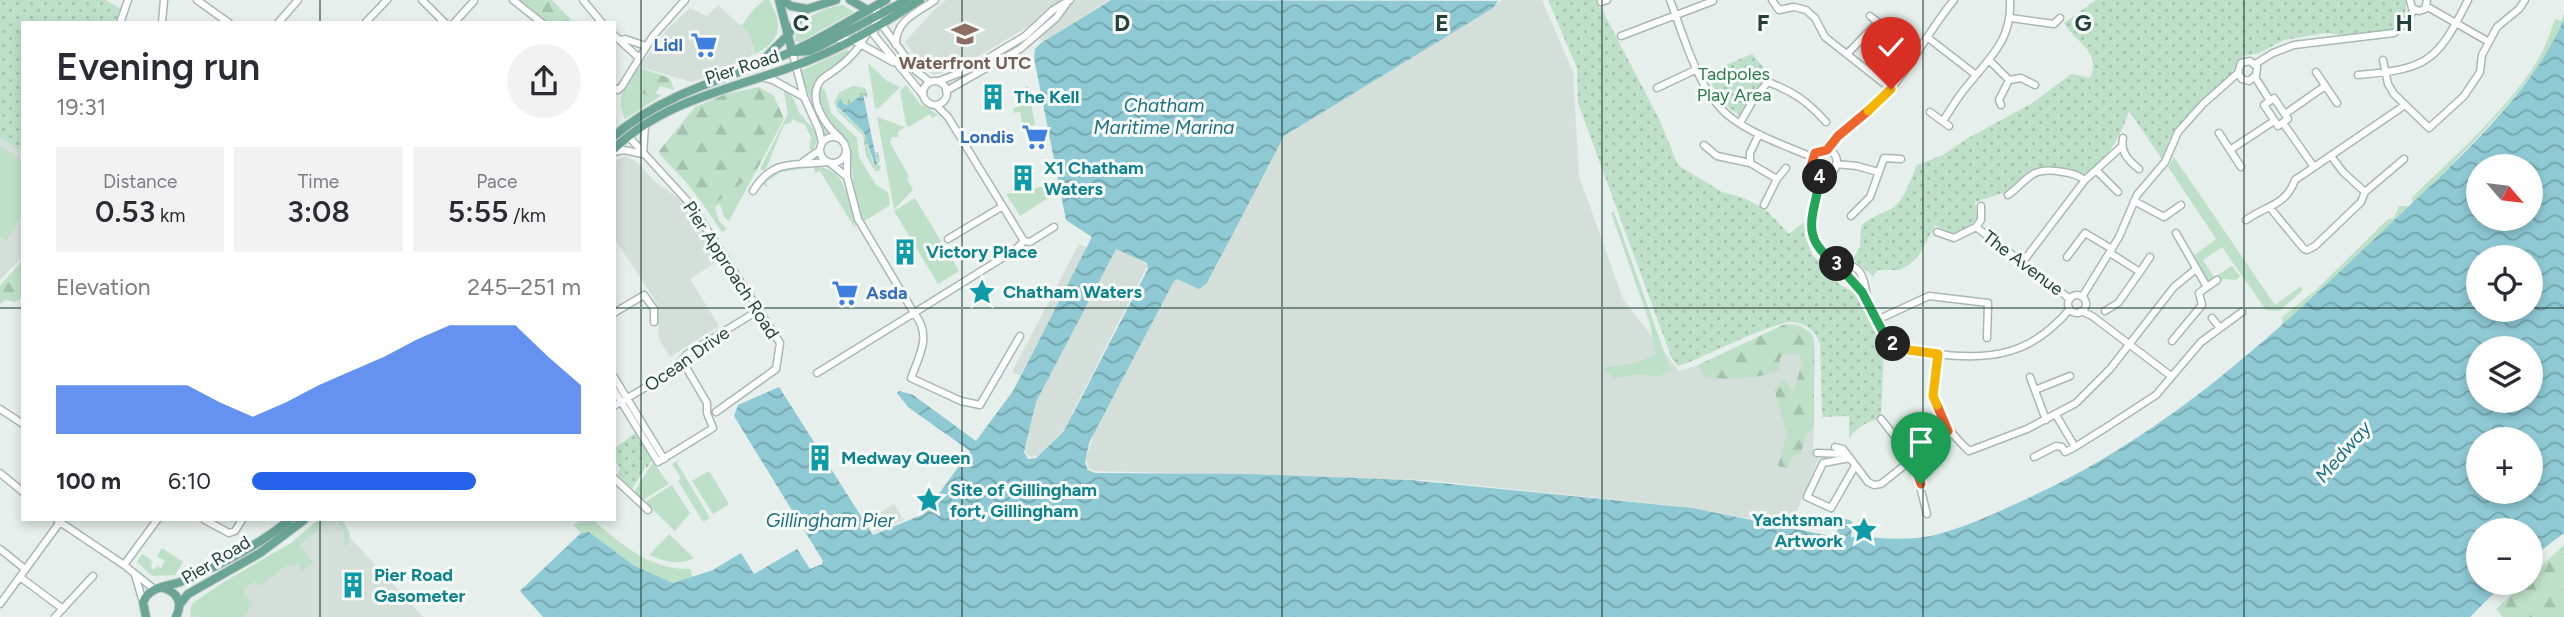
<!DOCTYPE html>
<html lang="en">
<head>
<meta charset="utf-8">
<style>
	body { margin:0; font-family:Figtree,sans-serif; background:#f2f2f3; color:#2b2b33; height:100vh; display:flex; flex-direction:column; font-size:26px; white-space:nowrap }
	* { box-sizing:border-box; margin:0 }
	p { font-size:23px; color:#7c7c81 }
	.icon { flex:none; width:38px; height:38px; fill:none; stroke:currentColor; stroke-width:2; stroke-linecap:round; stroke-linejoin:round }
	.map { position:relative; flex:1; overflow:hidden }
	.panel { position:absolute; left:21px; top:21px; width:595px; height:500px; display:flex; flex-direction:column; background:#fff; border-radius:0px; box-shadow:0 4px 10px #0003 }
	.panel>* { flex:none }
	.needle { width:46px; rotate:118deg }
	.fabs { position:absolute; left:2466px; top:154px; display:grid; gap:14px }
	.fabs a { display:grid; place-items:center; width:77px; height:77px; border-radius:50%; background:#fff; box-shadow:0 4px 10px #0003; font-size:35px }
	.pin { position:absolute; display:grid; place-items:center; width:60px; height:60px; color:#fff; margin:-72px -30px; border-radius:50% 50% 50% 0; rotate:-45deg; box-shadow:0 0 7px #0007 }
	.pin .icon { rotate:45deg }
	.km { position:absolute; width:35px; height:35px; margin:-18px; border-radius:50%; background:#222; color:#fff; font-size:19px; line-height:35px; text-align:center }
	.round { display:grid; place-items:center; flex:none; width:74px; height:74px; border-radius:37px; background:#f2f2f3 }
	.summary { display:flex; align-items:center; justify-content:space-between; height:119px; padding:0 35px }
	h1 { font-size:38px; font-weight:600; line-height:52px }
	.figures { display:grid; grid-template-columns:repeat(3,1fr); gap:10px; height:119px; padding:7px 35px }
	.figures div { display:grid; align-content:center; border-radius:0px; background:#f2f2f3; text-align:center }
	.figures b { font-size:30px; font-weight:600 }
	.figures small { font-size:19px; font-weight:400 }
	.figures p { font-size:19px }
	.chart { height:196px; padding:14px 35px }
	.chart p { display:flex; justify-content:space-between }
	.chart svg { width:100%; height:126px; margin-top:7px; fill:#2563eb; opacity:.7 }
	ul { padding:0 35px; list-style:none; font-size:23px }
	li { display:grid; grid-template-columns:112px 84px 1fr; align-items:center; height:52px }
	li i { height:18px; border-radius:9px; background:#2563eb }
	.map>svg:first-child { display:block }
</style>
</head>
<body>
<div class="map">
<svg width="2564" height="617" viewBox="0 0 2564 617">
	<defs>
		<pattern id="forest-firs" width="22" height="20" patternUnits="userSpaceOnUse" patternTransform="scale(1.75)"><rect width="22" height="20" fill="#bfe0c8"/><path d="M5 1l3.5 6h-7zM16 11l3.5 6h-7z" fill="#a4c1ad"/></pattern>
		<pattern id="wetland-marsh" width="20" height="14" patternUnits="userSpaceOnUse" patternTransform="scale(1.75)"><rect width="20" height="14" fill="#bfe0c8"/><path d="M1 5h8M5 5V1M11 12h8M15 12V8" fill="none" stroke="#a4c1ad"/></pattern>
		<pattern id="park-dots" width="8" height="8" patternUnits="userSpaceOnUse" patternTransform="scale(1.75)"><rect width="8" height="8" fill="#bfe0c8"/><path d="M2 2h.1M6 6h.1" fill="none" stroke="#a4c1ad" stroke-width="1.8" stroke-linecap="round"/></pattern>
		<pattern id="water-waves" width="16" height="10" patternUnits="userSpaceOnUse" patternTransform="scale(1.75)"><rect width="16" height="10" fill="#8ec9d4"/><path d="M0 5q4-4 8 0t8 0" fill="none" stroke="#74a5ad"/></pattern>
	</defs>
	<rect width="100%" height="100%" fill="#e6efeb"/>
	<!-- built -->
	<path fill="#d4dfda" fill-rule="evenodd" d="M946,0H1109L1043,42L1029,26L959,68L934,75L922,69L923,67L905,42L934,10Z
		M1503,0H1542L1573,72L1579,176L1623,299L1679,371L1698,365L1787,324L1800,325L1812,334L1815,350L1813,448L1818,459L1791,526L1677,506L1425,480L1095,471L1089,468L1086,460L1094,433L1070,420L1065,429L1037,456L1031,457L1026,454L1025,449L1036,401L1041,393L1018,380L1020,376L1012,372L1079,244L1087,248L1089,244L1112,256L1116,246L1148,265L1071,415L1097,428L1175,279L1208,282L1280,142L1286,135ZM1087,248L1109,261L1042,388L1020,376Z
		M718,5L749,33L754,54L716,74L692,82L639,67L669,27L690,8L707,16Z
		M0,138L23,152V256L0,280Z
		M625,156L637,162L653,180L683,202L721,259L690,279L719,326L670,357L659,339L657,303L614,238V162Z
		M894,504L904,520L875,532L868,520Z
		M318,520H334L423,617H190V608L193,603L224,582L291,543Z"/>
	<!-- green -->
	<path fill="#bfe0c8" d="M764,0H769C784,25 781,41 755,54L749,33L741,26L754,9Z
		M843,5L854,12L800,42L795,41C794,20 825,7 843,5Z
		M2564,13C2564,73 2335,277 2283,324L2282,317L2317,289L2388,219L2394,218L2399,206H2409L2412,203V197C2452,159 2519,99 2543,50C2548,40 2551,30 2555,19L2561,21Z
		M847,50L851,53L822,76L813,89L816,109L828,133L823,134L800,71Z
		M868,63L887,81L900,87L878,109L875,108Z
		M626,85L650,97L656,94L662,95L625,119C619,106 619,97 626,85Z
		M906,85L920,104L937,114L947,130L937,115L932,118L930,114L909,127L906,125L900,91Z
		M1028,86L1035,125L1023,127L1020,112L1014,113L1013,108L1019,107L1016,93Z
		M820,87L825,90L831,113L857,138L859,157L867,170L876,185L888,192L890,205L863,222L854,191L850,144L827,119L819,98Z
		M786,89C795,97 795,106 801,115C811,129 823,131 813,151L809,149L811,137L805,125L792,119L791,123L785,124L782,129L766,169L764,171L760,169L788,114L784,92Z
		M877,117L905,127L898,132V137H892L890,143L909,176L907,178L913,190L894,209Z
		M0,146L23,161V212L7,240L0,236Z
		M2174,157L2275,305L2301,286L2303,290L2280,311L2266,310L2222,247L2203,260L2214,277L2232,266L2240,276L2236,280L2225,279L2209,283L2191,258L2216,239L2168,167Z
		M811,166C849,167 845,197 856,225L854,227L820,171L815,173L814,167L781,172L766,182L768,187L763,185C770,169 795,167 811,166Z
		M755,173L729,221L724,217L720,204L715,207L719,221L727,229L722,232L707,210Z
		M1046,186L1048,198L1020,216L1006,194Z
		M915,198L959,271L938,284L894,211Z
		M1614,212L1671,371L1656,377L1643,374L1614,378L1602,368L1635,363L1656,354L1649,321L1611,213Z
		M680,459L677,463L710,518L703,522L678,481L681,478L672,464Z
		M653,462L669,484L643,500L634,492Z
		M709,471L729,504L713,514L692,481Z
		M672,485L690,513L675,531L645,502Z
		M318,520H342L350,534L348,544L344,546V531L335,520L331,523L329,521L299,545L313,562L303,571L297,563L292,566L288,564L260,586L255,581L242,590L253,605L243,617H199L190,614L193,603L224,582L291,543Z
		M581,520H593C623,545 649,570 691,569L692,577L673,583L633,565L589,533H581L573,525Z
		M669,534L694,558C679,566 664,561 649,555Z
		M162,548L183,562L175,575L152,576L137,562L142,554L152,560L148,568L153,561L151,568L154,570L157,566L161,568L165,561L157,556Z"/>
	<!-- forest -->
	<path fill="url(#forest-firs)" d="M520,0H552L574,23H548Z
		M637,67L670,78L674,90L660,86L654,97H650L626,85Z
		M759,87L774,96L784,119L755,173L707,210L687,183L660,155L659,151L695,107L726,94Z
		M23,259V297L15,302L5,300L0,304V286Z
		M1793,324L1810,332L1814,339V428L1806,434L1801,453L1793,456L1788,469L1778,466L1787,434L1774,389L1784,379L1793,392L1802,364L1799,354H1784L1780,358L1779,370C1761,379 1724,381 1704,376L1698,365L1783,325Z
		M2564,545V617H2503L2496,609L2524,583H2530L2531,576Z"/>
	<!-- wetland -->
	<path fill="url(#wetland-marsh)" d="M853,86L865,88L868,97L866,98L863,94L848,105L841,102L840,98L838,108L864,132L874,166L877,163L875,152H878L880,161L878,164L881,167L879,171H875L866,156L863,135L838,112L834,102L840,92Z"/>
	<!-- park -->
	<path fill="url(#park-dots)" d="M0,0H105L120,8L115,23H23V152L0,138Z
		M1548,0H1597L1659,119L1678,165L1722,192L1744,198L1766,210L1789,234L1804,222L1805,236L1812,254L1840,285L1858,294L1884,347L1881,419C1866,421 1858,427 1849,438V416L1822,417L1820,344C1816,331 1805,322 1791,322C1771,323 1709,354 1687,363L1678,366L1672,359L1578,103L1577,68Z
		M2096,0H2407L2404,19L2394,29L2342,35L2326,33L2284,40L2259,53L2243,56L2237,62L2233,73L2181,123L2170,138L2162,159L2129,111C2120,139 2107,159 2083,176L2078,173L2045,166L2034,171L2007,192L1975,202L1977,218L1971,225L1953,234L1935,225L1918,257L1909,265L1899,270H1878L1873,276L1853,259L1860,247L1861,226C1872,214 1889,214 1899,202C1907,192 1912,176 1917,165L1943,155L1963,141L2034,102L2071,74L2090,78C2102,52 2076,43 2064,23Z
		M1752,54L1763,67V82L1752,94L1740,116L1719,100L1707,73Z
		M635,433L652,460L647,468L643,465L645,468L632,489L618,475L620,467L614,461V449Z"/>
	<!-- water -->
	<path fill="url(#water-waves)" fill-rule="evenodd" d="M1111,0L1498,1L1493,8L1284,136L1207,283L1199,289L1177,279L1174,281L1089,443L1085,463L1088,470L1095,473L1248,474L1410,480L1692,508L1835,537L1842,518L1852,521L1851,537C1879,537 1907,542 1935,535C1966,527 1996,513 2024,500C2170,434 2272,336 2386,228C2445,172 2533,94 2564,19V533L2531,558L2530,530H2478V583H2504L2470,617H543L520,591L581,533L589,532L633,565L673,583L713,570L741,553L754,574L797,549L810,569L822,564L823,561L734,416L738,405L779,387L873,535L924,514L970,451L908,407L897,393L899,391L913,395L976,441L1013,391L1092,237L1066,220L1034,58L1035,49L1041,43ZM2530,166V219H2478V166ZM1116,249L1147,263L1148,269L1064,431L1036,458L1028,459L1024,452L1036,402ZM2530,257V310H2478V257ZM2530,348V401H2478V348ZM2530,439V492H2478V439Z
		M863,94L877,163L875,166L864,132L837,106L840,98L844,104L848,105Z"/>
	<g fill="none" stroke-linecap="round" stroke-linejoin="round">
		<!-- minor casing -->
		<g stroke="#a8b8b2" stroke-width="9">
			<path id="minor" d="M197,0L229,23
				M422,0L445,23
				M513,0L542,23
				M583,0L602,23
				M1670,0C1684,36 1698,91 1729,116C1753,135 1784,145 1812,157
				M1772,0L1779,10L1794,7L1806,10L1815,18L1825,37L1891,89
				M2410,0L2412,8L2419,11L2425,9L2427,0
				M1601,2L1607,0
				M877,5L874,35L923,95
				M2426,6L2489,42
				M1870,16L1884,27
				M2011,18L2054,24L2060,18
				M879,21L916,71L930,82
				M120,23L128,0
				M162,23L164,0
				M278,23L298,0
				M365,23L387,0
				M454,23L474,1
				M614,35L639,58
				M1621,36L1713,1
				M1927,37L1976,75
				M837,39L853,40L893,62
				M621,40L625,39L646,46
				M896,45C895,20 917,13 935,0
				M792,51L804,97L819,130L822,143
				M1847,54L1878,22
				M1989,60L2009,80
				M2383,60L2388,84L2394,94L2429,128L2464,96L2480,72L2482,55L2497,27L2519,9L2525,0
				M2255,64L2273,53L2294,45L2394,33L2403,25L2414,10
				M2316,72L2337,103
				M2358,75C2428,69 2437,62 2468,0
				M762,77L773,80L804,97
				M2255,77L2270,101
				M939,81L970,69L1025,36L1053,10L1070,0
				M923 93a12 12 0 1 1 24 0a12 12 0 1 1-24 0Z
				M614,88L618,90L622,86L653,36L685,0
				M1657,88L1697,69
				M946,91L1020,49L1056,18L1067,3
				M2274,98L2288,119L2278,126L2264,105Z
				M936,105L948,117L1024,241
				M2001,105L1999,100L2009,80L2021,78L2035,85
				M1930,112L1949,126
				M2285,114L2325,86
				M1943,121C1951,109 1958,96 1968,85C1991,56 2012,40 2010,0
				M1740,123L1755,97L1768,82C1794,92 1807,101 1826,122
				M2283,123L2314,167
				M2219,133L2241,167
				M628,136L691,205L780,343L776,369L716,412
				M820 150a13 13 0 1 1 26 0a13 13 0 1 1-26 0Z
				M840,138C826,126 806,99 821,80C825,76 830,74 835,70C849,60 860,48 867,33
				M2123,138C2120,152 2128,160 2139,169
				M1704,145L1717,156L1750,163L1777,179L1786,168
				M1811 162a13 13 0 1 1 26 0a13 13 0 1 1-26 0Z
				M1827,150C1842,128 1866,117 1883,98C1911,68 1928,31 1954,0
				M2230,150L2274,121
				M614,152L624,150L643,154
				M643,154L645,125
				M2331,156L2343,172L2365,192
				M803,162L820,150
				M830,163L847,177
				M1750,163V153L1759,134
				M1836,164L1857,166L1878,172
				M2097,171L2118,192
				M1820,175C1820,192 1808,209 1810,227C1812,247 1829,254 1841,268C1844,271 1846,277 1850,281C1853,285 1858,287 1861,292C1873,307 1876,329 1891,342C1903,352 1921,352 1937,354C1993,361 2032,354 2070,309
				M753,191C773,158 794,166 827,162
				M2008,195C2030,178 2031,166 2063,172C2071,173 2078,175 2085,180
				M2134,201L2164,217L2181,205
				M1764,205L1777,179
				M2271,209L2304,249L2307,250L2315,246L2361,202L2365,192L2404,159
				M1851,216L1870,197L1884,158L1901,159
				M2246,220C2265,206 2286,206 2295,180L2405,105
				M1976,227L1981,220V206
				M1937,232L1954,238L1976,227L2070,299
				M948,239L1003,206
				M2067,257L2085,233L2112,249
				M1831,258C1858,268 1862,265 1867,296
				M2022,263L2085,180L2121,147
				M2140,272L2150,257
				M2207,287L2217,280
				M2068 304a9 9 0 1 1 18 0a9 9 0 1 1-18 0Z
				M2082,297L2119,237L2137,195L2165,162L2178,132L2203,104L2238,73L2241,63L2250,61L2257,67L2256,75L2249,81L2242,79L2238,73
				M2081,311L2092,316L2171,376
				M2105,311L2118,303L2140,272L2110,253
				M614,313L644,295L654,309V322
				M2212,318L2220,328
				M1877,320L1929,296L1988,303L1987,338
				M1020,336L980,405L961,401L911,378C920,354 932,335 914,313L1015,250L1024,241L1030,242L1054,227
				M2172,341L2202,305L2199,293L2207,287L2176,233
				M1938,354C1929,402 1934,417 1969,451L2027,429L2076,403L2110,369L2174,287L2196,269
				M817,373L914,313L858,219L847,177V151
				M614,377L664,459
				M2030,377L2046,420
				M614,390L658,462L713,428L707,413V403L683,362
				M2035,390L2070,376
				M614,406L673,371L687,354L759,310
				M0,409L23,424
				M2056,415L2075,447L2110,425
				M1881,419L1913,459L1927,514
				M2113,423L2156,395L2201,342L2242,312
				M1835,447L1843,449L1868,482L1874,485L1881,484L1948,431
				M1817,453L1847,454
				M2034,457L2056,446L2062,447L2065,452L2075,447
				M1850,458L1823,463L1807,497L1831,508L1855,466
				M0,473L23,492
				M614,478L648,510
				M57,520L124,565L154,589
				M205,520L229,533L235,531L242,520
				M0,549L25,569
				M124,565L157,520
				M135,575L143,602
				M20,577L63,609
				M0,604L60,522
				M55,617L93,576"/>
		</g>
		<!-- major casing -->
		<g stroke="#c2cac8" stroke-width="10">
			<path id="major" d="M779,0L792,51
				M782,0L791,6L807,9
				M850,0L868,10
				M795,52L809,51L822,45L907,0
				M761,62L789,34L792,27L807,9L836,0
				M614,136C661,95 721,80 777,58C815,43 850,20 886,0
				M614,149C668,96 745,87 812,59C850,44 886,22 920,0
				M163,588C178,592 183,603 176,617
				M180,604L188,594L260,553L304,520
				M146,617L143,602C150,586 166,587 180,582C219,566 257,546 290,520"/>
		</g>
		<!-- minor -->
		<use href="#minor" stroke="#fff" stroke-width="6"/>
		<!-- major -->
		<use href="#major" stroke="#6aa596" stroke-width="8"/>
	</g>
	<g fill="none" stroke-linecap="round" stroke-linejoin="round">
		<!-- split-1 casing -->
		<g stroke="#fff" stroke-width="14">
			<path id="split-1" d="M1921,484L1913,459L1948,431L1937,405"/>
		</g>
		<!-- split-2 casing -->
		<g stroke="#fff" stroke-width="14">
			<path id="split-2" d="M1893,344L1909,350L1938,354L1933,396L1937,405"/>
		</g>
		<!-- split-3 casing -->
		<g stroke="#fff" stroke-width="14">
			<path id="split-3" d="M1837,264L1862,292L1884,334L1893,344"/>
		</g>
		<!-- split-4 casing -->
		<g stroke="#fff" stroke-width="14">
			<path id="split-4" d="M1820,177C1815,215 1797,237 1837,264"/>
		</g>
		<!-- split-5 casing -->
		<g stroke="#fff" stroke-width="14">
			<path id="split-5" d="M1820,177L1811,166L1815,153L1827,150L1838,136L1868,111"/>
		</g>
		<!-- split-6 casing -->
		<g stroke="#fff" stroke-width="14">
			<path id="split-6" d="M1868,111L1891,89"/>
		</g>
		<!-- split-1 -->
		<use href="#split-1" stroke="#f0652b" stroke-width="9"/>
		<!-- split-2 -->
		<use href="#split-2" stroke="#f5b400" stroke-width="9"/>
		<!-- split-3 -->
		<use href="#split-3" stroke="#22a559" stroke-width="9"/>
		<!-- split-4 -->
		<use href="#split-4" stroke="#22a559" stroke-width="9"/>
		<!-- split-5 -->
		<use href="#split-5" stroke="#f0652b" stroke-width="9"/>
		<!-- split-6 -->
		<use href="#split-6" stroke="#f5b400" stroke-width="9"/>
	</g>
	<!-- grid -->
	<path fill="none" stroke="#24423a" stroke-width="2" stroke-opacity="0.55" d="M320,0V23M641,0V617M962,0V617M1282,0V617M1602,0V617M1923,0V617M2244,0V617M0,308H23M614,308H2478M2530,308H2564M320,520V617"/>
	<!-- icons -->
	<defs>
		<g id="school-bare" transform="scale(2.1)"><path d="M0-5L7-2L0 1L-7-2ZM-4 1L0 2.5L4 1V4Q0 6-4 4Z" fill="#8d6e63" stroke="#f7fbf9" stroke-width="2.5" paint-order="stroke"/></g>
		<g id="supermarket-bare" transform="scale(2.1)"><path d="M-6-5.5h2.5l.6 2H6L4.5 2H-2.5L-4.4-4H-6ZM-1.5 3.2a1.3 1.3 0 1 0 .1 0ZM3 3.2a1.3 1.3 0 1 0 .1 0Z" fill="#3f7fe0" stroke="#f7fbf9" stroke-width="2.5" paint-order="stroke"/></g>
		<g id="building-bare" transform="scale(2.1)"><path d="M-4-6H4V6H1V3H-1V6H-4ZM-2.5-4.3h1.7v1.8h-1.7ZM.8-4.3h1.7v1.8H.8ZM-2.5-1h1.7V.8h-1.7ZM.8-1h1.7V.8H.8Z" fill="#0f9aa8" stroke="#f7fbf9" stroke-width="2.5" paint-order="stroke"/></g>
		<g id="sight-bare" transform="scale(2.1)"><path d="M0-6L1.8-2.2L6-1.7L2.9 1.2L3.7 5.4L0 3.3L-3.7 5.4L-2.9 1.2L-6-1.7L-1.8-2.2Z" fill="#0f9aa8" stroke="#f7fbf9" stroke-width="2.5" paint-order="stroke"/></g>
	</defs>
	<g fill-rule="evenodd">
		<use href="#school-bare" x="965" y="34"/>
		<use href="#supermarket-bare" x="704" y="45"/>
		<use href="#building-bare" x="993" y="97"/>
		<use href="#supermarket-bare" x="1035" y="137"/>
		<use href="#building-bare" x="1023" y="178"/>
		<use href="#building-bare" x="905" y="252"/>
		<use href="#sight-bare" x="982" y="292"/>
		<use href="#supermarket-bare" x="845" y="293"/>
		<use href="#building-bare" x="820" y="458"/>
		<use href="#sight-bare" x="929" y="500"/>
		<use href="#sight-bare" x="1864" y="530"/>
		<use href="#building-bare" x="353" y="585"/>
	</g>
	<g text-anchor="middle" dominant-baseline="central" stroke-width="6" stroke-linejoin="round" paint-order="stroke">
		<!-- shop labels -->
		<g font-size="18" font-weight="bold" fill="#366cbe" stroke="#f7fbf9" text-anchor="end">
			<text x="683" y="45">Lidl</text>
			<text x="1014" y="137">Londis</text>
			<text x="866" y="293" text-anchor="start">Asda</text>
		</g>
		<!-- education labels -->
		<g font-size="18" font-weight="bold" fill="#785e54" stroke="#f7fbf9">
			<text x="965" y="63">Waterfront UTC</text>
		</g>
		<!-- street labels -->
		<g font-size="18" fill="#24423a" stroke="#f7fbf9">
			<text transform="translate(742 67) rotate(-18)">Pier Road</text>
			<text transform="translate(2023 263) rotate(37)">The Avenue</text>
			<text transform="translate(731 270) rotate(57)">Pier Approach Road</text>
			<text transform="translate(687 359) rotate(-35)">Ocean Drive</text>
			<text transform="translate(216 560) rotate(-31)">Pier Road</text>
		</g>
		<!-- park labels -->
		<g font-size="18" fill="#2d7a4b" stroke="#f7fbf9">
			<text x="1734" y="74">Tadpoles<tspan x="1734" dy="21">Play Area</tspan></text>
		</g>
		<!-- culture labels -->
		<g font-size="18" font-weight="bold" fill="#0d838f" stroke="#f7fbf9" text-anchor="start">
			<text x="1014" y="97">The Kell</text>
			<text x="1044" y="168">X1 Chatham<tspan x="1044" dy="21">Waters</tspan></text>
			<text x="926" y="252">Victory Place</text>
			<text x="1003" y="292">Chatham Waters</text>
			<text x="841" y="458">Medway Queen</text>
			<text x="950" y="490">Site of Gillingham<tspan x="950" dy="21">fort, Gillingham</tspan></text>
			<text x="1843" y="520" text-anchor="end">Yachtsman<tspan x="1843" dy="21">Artwork</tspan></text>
			<text x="374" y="575">Pier Road<tspan x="374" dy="21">Gasometer</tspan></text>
		</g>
		<!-- water labels -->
		<g font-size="19" font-style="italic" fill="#1c6f80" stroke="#f7fbf9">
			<text x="1164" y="105">Chatham<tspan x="1164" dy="22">Maritime Marina</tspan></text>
			<text transform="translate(2343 452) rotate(-49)">Medway</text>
			<text x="830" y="520">Gillingham Pier</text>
		</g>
	</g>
	<g font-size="23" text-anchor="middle" font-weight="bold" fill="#24423a" stroke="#f7fbf9" stroke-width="6" stroke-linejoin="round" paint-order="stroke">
		<text x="801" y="31">C</text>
		<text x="1122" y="31">D</text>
		<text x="1442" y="31">E</text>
		<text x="1763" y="31">F</text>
		<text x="2083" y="31">G</text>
		<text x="2404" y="31">H</text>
	</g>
</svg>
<div class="fabs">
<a><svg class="needle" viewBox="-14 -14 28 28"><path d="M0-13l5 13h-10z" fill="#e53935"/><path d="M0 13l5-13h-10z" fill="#7c7c81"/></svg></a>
<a><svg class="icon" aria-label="locate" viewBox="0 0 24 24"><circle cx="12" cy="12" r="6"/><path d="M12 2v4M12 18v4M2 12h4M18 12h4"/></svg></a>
<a><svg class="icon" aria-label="layers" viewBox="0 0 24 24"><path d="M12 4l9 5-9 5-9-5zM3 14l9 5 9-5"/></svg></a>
<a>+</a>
<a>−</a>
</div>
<div class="pin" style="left:1921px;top:484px;background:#1e9e55"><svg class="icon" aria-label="arrive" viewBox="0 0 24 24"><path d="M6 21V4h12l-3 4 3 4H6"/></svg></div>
<div class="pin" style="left:1891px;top:89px;background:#d93025"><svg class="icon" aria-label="check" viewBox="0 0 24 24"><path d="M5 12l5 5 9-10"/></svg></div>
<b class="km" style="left:1893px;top:344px">2</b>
<b class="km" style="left:1837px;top:264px">3</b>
<b class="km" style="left:1820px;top:177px">4</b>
<section class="panel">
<div class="summary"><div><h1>Evening run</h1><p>19:31</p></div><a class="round"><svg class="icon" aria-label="share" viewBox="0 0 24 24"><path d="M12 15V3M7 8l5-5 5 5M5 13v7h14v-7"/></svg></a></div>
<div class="figures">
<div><p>Distance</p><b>0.53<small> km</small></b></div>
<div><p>Time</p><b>3:08</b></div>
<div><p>Pace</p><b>5:55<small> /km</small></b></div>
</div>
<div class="chart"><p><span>Elevation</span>245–251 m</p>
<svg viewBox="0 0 160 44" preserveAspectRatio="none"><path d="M0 44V27L10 27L20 27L30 27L40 27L50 33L60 38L70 33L80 27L90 22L100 17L110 11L120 6L130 6L140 6L150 17L160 27V44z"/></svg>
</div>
<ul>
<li><b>100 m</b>6:10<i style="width:68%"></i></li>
</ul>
</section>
</div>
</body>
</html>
